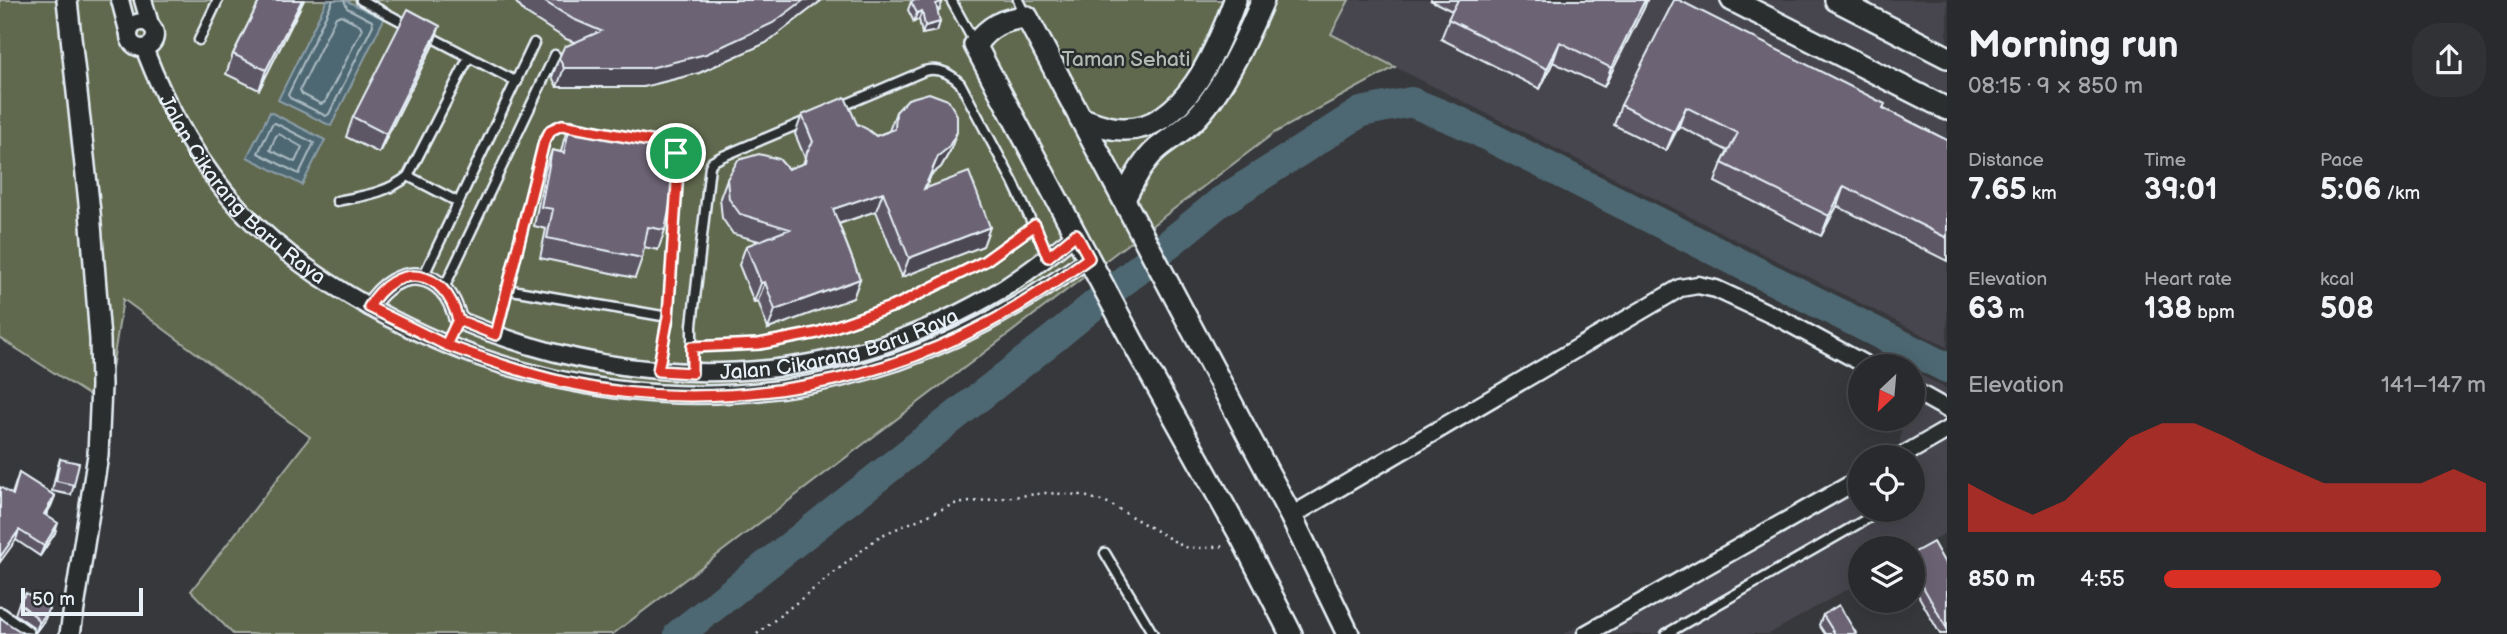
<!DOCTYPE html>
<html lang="en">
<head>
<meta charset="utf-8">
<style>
	body { margin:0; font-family:"Balsamiq Sans",sans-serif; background:#313235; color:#f1f3f6; height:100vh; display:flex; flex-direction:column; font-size:26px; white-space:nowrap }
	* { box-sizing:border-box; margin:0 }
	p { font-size:23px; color:#a5a7aa }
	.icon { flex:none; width:38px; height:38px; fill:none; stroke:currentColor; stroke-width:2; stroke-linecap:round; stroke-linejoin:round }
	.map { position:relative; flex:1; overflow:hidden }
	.side { display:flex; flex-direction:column; background:#292a2d; width:560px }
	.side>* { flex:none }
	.needle { width:46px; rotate:206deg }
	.controls { position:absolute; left:1848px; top:354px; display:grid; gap:14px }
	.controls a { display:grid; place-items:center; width:77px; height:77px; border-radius:50%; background:#292a2d; box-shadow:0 7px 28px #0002,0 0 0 2px #454649; font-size:35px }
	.scale { position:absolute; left:21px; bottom:18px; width:122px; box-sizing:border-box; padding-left:7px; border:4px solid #e8f1f8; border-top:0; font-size:19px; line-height:24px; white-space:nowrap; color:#e8f1f8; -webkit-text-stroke:5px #2a2d2e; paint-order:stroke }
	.pin { position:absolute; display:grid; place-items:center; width:60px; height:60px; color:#fff; margin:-30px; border:4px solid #fff; border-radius:50%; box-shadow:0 2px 7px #0007 }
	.round { display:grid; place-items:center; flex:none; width:74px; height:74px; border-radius:28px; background:#313235 }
	.head { display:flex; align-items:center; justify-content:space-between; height:119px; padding:0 21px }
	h1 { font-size:38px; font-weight:600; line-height:52px }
	.metrics { display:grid; grid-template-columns:repeat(3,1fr); gap:10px; height:119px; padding:7px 21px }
	.metrics div { display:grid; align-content:center }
	.metrics b { font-size:30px; font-weight:600 }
	.metrics small { font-size:19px; font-weight:400 }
	.metrics p { font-size:19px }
	.chart { height:196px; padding:14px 21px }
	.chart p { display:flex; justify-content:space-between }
	.chart svg { width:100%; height:126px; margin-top:7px; fill:#d93025; opacity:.7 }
	ul { padding:0 21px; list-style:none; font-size:23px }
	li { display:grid; grid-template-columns:112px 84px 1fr; align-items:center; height:52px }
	li i { height:18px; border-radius:9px; background:#d93025 }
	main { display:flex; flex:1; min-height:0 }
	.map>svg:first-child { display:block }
</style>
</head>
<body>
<main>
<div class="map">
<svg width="1947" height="634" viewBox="0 0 1947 634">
	<rect width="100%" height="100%" fill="#37383c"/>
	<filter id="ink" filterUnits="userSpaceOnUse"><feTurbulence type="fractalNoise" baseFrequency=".0143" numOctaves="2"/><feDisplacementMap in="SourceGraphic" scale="14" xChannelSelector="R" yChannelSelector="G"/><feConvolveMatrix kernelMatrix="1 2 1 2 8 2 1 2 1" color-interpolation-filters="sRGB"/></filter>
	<g filter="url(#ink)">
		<!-- built -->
		<path fill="#47454d" d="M1349,0H1947V347L1330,34Z
			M1913,371L1947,389V532L1913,552V548H1860V582L1769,634H1564L1860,467V509H1913V457H1878L1900,444L1902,418H1913Z"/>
		<!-- green -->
		<path fill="#61684e" stroke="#a4aca3" stroke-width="2" d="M0,0H1349L1331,34L1395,67L1274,133L613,634H233L191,591L310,437L123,299L106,406L0,338Z"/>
		<!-- water -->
		<path fill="#4d6772" stroke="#8b9ea8" stroke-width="2" d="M327,0H345L384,19L331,126L278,100Z
			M270,112L325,140L302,185L247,157Z"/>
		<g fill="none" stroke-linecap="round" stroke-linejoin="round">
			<!-- shore -->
			<path stroke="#aabac2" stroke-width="2" d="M333,0L288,95L290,98L326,116L329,114L373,25L372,21L347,8L344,0
				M341,15L360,25L362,29L325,102L321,104L302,94L300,90L336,17Z
				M275,123L314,143L299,174L258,153L272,124Z
				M279,134L302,147L295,162L270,150L276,136Z"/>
			<!-- river -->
			<path stroke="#4d6772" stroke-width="30" d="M679,634L1054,338L1220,202L1361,112L1411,102L1460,122L1947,368"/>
			<!-- service casing -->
			<g stroke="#e8f1f8" stroke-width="13">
				<path id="service" d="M361,0L408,25
					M951,0L974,42
					M1018,0L1026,16
					M429,36L517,82
					M199,40L218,0
					M840,107L924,71C938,67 950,73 960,83L1013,182L1048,257
					M658,142C674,145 676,154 678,169L668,317L658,371
					M408,176L458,202
					M337,201C362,196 388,193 408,176L469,57
					M423,277L534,43
					M444,288L555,55
					M506,289L668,317
					M496,335L544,142L551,130L562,125L579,129
					M692,347L759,344L817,333L868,315L897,305L985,261L1035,225
					M692,373V325L710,166L712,162L721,157L806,121
					M1105,553L1153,634
					M1666,634L1884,509"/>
			</g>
			<!-- minor casing -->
			<g stroke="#e8f1f8" stroke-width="21">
				<g id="minor">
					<path d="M120,0L129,34"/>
					<path d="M143,0L150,24"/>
					<circle cx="142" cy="35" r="13"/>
					<path id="s1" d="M144,48C167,108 197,163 241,210C279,251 323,281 371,308C523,393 702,419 870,370C951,347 1021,306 1089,258"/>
					<path d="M369,307C397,262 446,267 458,320"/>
					<path id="s2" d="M458,320C639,396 834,392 1004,288C1029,272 1053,253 1076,234"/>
					<path d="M1913,390L1947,409"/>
					<path d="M1900,457L1947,430"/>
					<path d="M1291,516L1680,288L1698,285L1716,289L1785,321L1868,366"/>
					<path d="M0,616L25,634"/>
					<path d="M1586,634L1860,479"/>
				</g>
			</g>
			<!-- tertiary casing -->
			<g stroke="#e8f1f8" stroke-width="24">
				<path id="tertiary" d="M67,0L90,212L100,339L101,386L98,455L70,634"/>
			</g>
			<!-- secondary casing -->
			<g stroke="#e8f1f8" stroke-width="26">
				<path id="secondary" d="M1732,0L1947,109
					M1836,0L1947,57
					M1080,118C1094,123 1107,129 1122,129C1184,132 1218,47 1235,0
					M1124,199C1133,182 1142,162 1157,149C1168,140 1181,132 1192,122C1222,93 1246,39 1263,0
					M1291,634L1243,540L1135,346L975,45C989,26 1003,19 1027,17L1291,516L1348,634"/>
			</g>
			<!-- path -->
			<path stroke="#e8f1f8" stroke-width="2.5" stroke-dasharray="2 5" stroke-linecap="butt" d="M757,634L880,536L954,504L1045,493L1081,495L1108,503L1184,547L1203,548L1224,546"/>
			<!-- service -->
			<use href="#service" stroke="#2a2d2e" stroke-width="8"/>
			<!-- minor -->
			<use href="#minor" stroke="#2a2d2e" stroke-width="16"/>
			<!-- tertiary -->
			<use href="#tertiary" stroke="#2a2d2e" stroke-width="19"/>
			<!-- secondary -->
			<use href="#secondary" stroke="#2a2d2e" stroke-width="21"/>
		</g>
		<!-- wall -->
		<path fill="#5d5665" stroke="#e8f1f8" stroke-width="2" d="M260,0H304L259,90L226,74L233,54Z
			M514,0H822L766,43L699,73L643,87H557L552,77L559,58L574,42L566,39L525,13Z
			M1430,0H1647L1644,8L1604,87L1553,62L1540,89L1441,39L1452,11Z
			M911,2L939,10L937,11L940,22L937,31L922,34L919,19L914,22L908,10Z
			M433,45L379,153L346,137L353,117Z
			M1621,105L1884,108L1947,140V261L1837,206L1821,236L1715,182L1722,163L1728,151L1679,126L1666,151L1614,125Z
			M896,112L950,151L941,167L931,175L925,189L990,227L983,246L902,277L876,211L839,224L860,279L853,298L768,329L758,301L754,302L739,265L746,246L759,241L733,234L722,218L720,198L727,179L788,169L803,164L805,158L795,134L802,115L857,124L876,136L889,131Z
			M571,120L663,167L665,230L658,250L644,247L642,258L635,278L540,258L546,229L534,226L545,170L552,150L561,152L564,139Z
			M60,459L74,485L71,495L52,491L57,469Z
			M19,473L55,496L51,506L46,515L55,533L40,556L16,540L12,494Z
			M1913,553L1947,567V634H1940L1913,586Z
			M19,603L45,619L35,633L32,626L15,614Z
			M1823,615L1855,634H1825L1819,625Z"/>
		<!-- shaded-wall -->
		<path fill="#4c4652" stroke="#e8f1f8" stroke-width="2" d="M302,0H304L259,90L266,70Z
			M804,0H822L766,43L699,73L643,87H557L564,68Z
			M1645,0H1647L1644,8L1604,87L1611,68Z
			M943,1L939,10L933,13L936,4Z
			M922,11L919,19L914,22L917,13Z
			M940,22L937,31L922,34L925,26Z
			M440,26L433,45L379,153L386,134Z
			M1560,42L1553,62L1540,89L1547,69Z
			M1686,107L1679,126L1666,151L1674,132Z
			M957,132L950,151L941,167L931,175L917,209L938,156Z
			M1844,186L1837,206L1821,236L1829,216Z
			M883,192L876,211L826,228L833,209Z
			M990,227L983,246L902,277L909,258Z
			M860,279L853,298L768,329L775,310Z
			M765,282L758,301L754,302L761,283Z
			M55,496L51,506L40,524L44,514Z
			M58,523L55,533L40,556L44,546Z
			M19,530L16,540L0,562V557Z
			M49,609L45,619L35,633L39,623Z"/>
		<!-- building -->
		<path fill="#6c6475" stroke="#e8f1f8" stroke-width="2" d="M260,0H302L266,70L233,54Z
			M542,0H804L773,23L706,54L650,68H564L559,58L564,47L601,31L573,19Z
			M915,0H942L943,1L936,4L940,22L925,26L922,11L917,13L911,2Z
			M1458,0H1645L1611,68L1560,42L1547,69L1448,19Z
			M1674,0H1679L1885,104L1883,108L1947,140V238L1844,186L1829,216L1722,163L1738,133L1686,107L1674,132L1621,105Z
			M408,9L440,26L386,134L353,117Z
			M929,93L948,100L957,115V132L948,148L938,156L924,189L969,172L990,227L909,258L883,192L833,209L860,279L775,310L765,282L761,283L746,246L790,229L740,214L729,199L727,179L738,160L759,154L779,159L788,169L805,163L807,152L813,142L802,115L845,97L857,124L867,129L876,136L895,129L896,112L908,99Z
			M571,120L669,140L663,167L677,171L665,230L648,227L642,258L547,238L553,209L541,207L552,150L564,153Z
			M60,459L79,463L74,485L56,481Z
			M19,473L55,496L44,514L58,523L44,546L19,530L0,557V487L13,495Z
			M1933,542L1947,567V629L1913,569V553Z
			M26,593L49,609L39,623L35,616L19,603Z
			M1839,605L1856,633L1853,634H1835L1823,615Z
			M0,617L6,622L23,633L32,634H0Z"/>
	</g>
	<g fill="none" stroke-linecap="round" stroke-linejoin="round" filter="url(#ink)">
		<!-- route casing -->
		<g stroke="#fff" stroke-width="14">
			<path id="route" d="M676,153L666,144L562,125L551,130L544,142L496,335L458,320L446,345L369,307C396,261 445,267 458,320L446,345C485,359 523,373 563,382C703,413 860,391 986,324C1023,305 1056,282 1089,258L1076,234L1048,257L1035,225L985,261L897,305L868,315L817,333L759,344L692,347V373L658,371L668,317L678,169L676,153"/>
		</g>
		<!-- route -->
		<use href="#route" stroke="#d93025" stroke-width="9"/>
	</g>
	<g text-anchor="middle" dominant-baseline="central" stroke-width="5" stroke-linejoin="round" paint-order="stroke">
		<!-- park labels -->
		<g font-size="21" fill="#b2bab4" stroke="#2a2d2e">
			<text x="1126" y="59">Taman Sehati</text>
		</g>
		<!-- street labels -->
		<g font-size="21" fill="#e8f1f8" stroke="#2a2d2e">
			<text stroke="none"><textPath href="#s1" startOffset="175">Jalan Cikarang Baru Raya</textPath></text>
			<text stroke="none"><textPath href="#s2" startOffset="392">Jalan Cikarang Baru Raya</textPath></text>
		</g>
	</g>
</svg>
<div class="controls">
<a><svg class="needle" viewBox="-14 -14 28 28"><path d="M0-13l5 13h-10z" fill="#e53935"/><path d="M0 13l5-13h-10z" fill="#a5a7aa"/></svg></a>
<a><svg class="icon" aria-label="locate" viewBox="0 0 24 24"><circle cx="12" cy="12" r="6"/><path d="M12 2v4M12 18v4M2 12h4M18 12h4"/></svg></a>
<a><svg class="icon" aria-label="layers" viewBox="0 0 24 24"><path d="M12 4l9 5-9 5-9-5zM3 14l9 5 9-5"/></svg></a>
</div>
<div class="scale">50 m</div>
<div class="pin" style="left:676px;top:153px;background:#1e9e55"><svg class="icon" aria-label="arrive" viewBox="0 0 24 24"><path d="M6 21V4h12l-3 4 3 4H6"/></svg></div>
</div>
<section class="side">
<div class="head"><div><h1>Morning run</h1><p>08:15 · 9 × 850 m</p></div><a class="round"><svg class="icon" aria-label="share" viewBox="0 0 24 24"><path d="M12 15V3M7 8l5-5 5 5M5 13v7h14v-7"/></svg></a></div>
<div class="metrics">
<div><p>Distance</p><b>7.65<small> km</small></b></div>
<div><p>Time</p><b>39:01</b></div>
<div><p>Pace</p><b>5:06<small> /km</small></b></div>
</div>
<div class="metrics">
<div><p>Elevation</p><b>63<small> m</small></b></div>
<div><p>Heart rate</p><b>138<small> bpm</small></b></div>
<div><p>kcal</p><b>508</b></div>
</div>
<div class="chart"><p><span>Elevation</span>141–147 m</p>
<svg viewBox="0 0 160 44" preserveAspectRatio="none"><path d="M0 44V27L10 33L20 38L30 33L40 22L50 11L60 6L70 6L80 11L90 17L100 22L110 27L120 27L130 27L140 27L150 22L160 27V44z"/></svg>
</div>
<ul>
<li><b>850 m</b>4:55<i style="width:86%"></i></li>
</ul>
</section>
</main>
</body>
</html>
